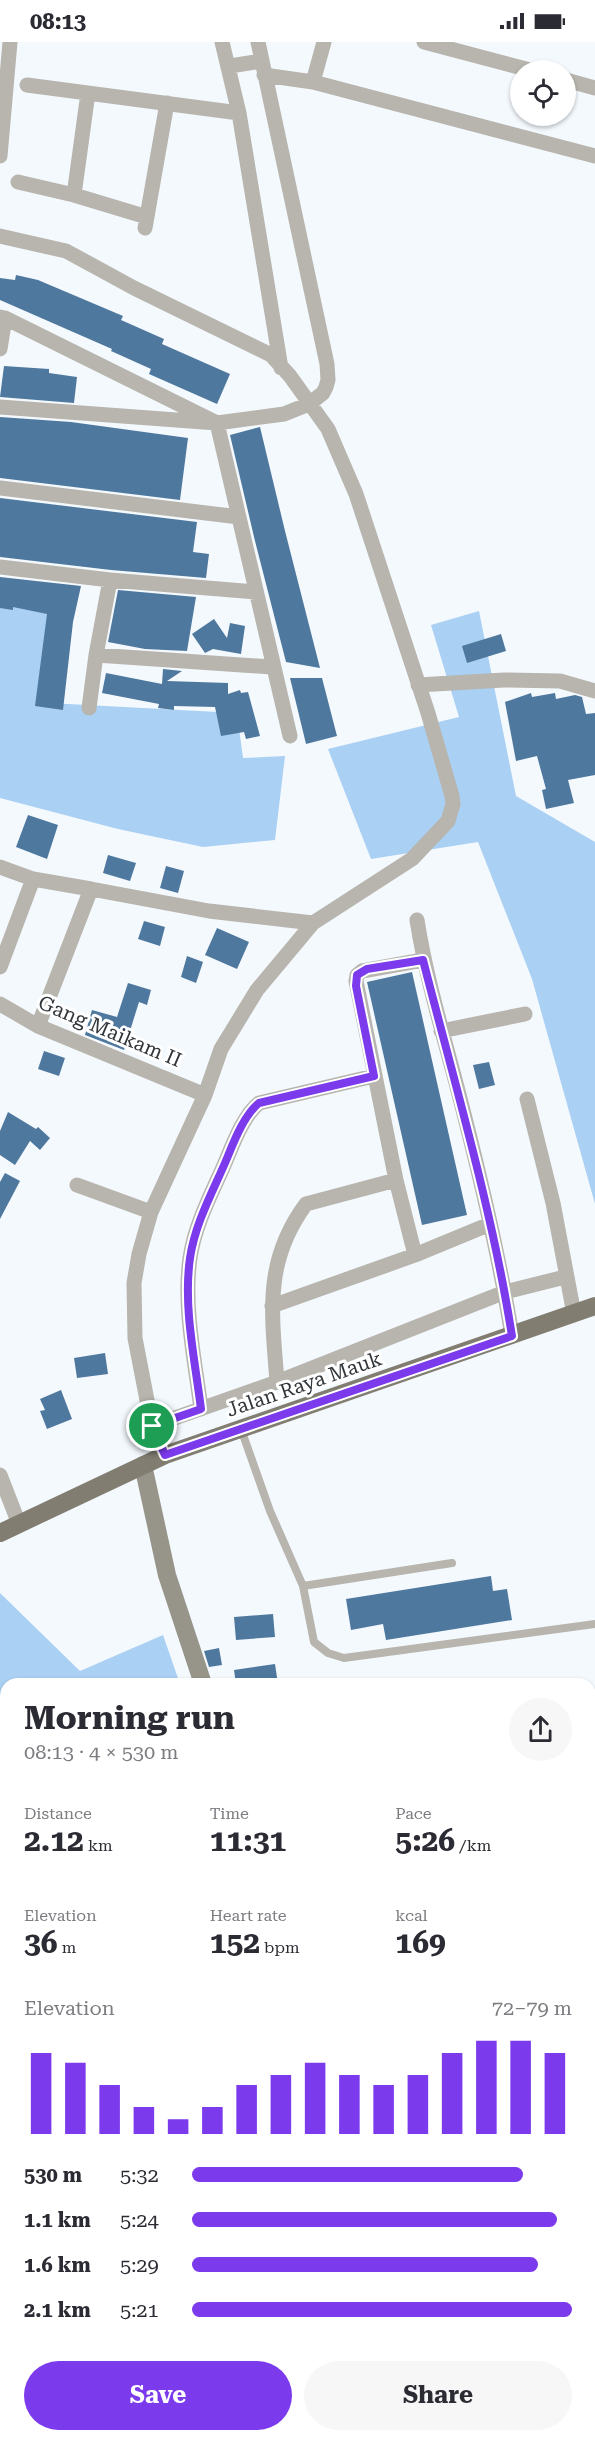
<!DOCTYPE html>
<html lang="en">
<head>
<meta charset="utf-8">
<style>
	body { margin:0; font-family:"Roboto Serif",serif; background:#f7f7f7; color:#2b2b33; height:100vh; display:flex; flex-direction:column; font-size:22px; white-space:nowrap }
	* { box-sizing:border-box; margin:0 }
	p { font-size:20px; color:#7c7c81 }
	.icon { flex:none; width:33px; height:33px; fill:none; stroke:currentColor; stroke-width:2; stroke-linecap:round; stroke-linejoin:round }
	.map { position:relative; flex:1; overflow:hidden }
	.side { position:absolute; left:0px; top:1636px; width:596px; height:764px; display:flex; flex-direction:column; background:#fff; border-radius:18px 18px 0 0; box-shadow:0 2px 4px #0004 }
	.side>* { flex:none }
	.fabs { position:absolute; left:510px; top:18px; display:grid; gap:12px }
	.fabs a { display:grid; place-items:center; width:66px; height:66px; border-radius:50%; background:#fff; box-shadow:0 2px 4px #0004; font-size:30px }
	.pin { position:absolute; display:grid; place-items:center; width:51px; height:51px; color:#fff; margin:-26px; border:3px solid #fff; border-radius:50%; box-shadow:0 2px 6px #0007 }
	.round { display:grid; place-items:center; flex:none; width:63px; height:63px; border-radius:32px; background:#f7f7f7 }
	.headline { display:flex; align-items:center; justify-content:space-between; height:102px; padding:0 24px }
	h1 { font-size:33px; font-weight:700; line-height:45px }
	.stats { display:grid; grid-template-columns:repeat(3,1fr); gap:9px; height:102px; padding:6px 24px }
	.stats div { display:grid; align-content:center }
	.stats b { font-size:30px; font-weight:700 }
	.stats small { font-size:16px; font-weight:400 }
	.stats p { font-size:16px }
	.chart { height:168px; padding:12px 24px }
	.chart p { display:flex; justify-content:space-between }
	.chart svg { width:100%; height:108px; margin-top:6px; stroke:#7c3aed; stroke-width:6 }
	.cta { display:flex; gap:12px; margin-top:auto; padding:12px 24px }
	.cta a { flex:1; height:69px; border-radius:36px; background:#7c3aed; color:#fff; font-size:24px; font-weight:700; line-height:69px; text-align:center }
	.cta a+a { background:#f7f7f7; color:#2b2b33 }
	ul { padding:0 24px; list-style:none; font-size:20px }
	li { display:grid; grid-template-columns:96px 72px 1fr; align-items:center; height:45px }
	li i { height:15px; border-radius:8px; background:#7c3aed }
	.status { display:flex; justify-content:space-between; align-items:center; height:42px; padding:0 30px; background:#fff; direction:ltr }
	.status svg { height:16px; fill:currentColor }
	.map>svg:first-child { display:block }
</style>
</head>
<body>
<div class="status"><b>08:13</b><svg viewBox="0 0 49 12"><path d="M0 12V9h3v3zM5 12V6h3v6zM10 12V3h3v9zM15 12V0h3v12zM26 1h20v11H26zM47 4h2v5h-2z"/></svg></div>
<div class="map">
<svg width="595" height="2399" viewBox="0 0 595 2399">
	<rect width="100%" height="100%" fill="#f4f9fe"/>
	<!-- green -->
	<path fill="#aad0f3" d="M0,554L53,561L49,661L237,671L243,716L285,714L275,798L203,805L118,787L0,756Z
		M479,569L516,754L595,800V1162L532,937L478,800L371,817L328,707L459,675L431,583Z
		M0,1551L80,1629L163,1593L180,1642H6V1786L0,1779Z"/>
	<!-- building -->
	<path fill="#4f789e" d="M16,233L38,238L123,274L121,278L164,297L162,302L230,332L217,362L149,332L151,327L111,309L112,307L0,258V236L15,238Z
		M4,324L49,327V331L77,335L74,361L0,355Z
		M0,375L71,380L188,396L180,458L0,436Z
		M260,385L285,489L320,626L286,620L255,499L230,393Z
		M0,456L197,480L193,510L209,512L206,536L111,528L0,515Z
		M0,535L81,544L73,580L63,668L35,664L47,572L13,565V568L0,566Z
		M118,548L196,555L187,609L145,607L108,600Z
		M214,577L227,596L230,581L245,584L241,612L213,607L205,611L192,592Z
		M501,592L506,609L467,621L462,604Z
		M163,627L182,629L167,639L228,641V652L240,648L241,651L248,650L260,694L246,697L244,690L221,694L215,665L174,664V668L158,666L159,662L102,651L106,631L162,642Z
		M290,636H322L337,694L306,702Z
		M531,651L532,655L555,651L556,657L575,653L582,655L586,672L595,671V733L568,738L574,761L546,767L542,748L546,747L537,714L516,719L505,660Z
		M28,773L58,783L47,817L16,805Z
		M108,813L136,821L130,839L103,831Z
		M166,824L184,829L178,851L160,846Z
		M144,879L165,885L160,904L138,897Z
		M217,886L249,900L237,927L205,913Z
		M187,914L203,920L196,941L181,935Z
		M412,930L467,1173L422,1183L367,940Z
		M128,941L151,948L147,963L139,960L124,1008L85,993L92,968L117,975Z
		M44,1009L65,1016L59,1034L38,1027Z
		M489,1020L495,1043L479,1047L473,1023Z
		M8,1070L36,1087L38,1085L50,1096L40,1108L30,1099L15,1123L0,1113V1089Z
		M5,1131L20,1139L0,1177V1140Z
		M105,1311L108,1332L77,1336L74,1316Z
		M61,1348L72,1377L47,1387L40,1369L45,1368L40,1357Z
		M491,1534L493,1549L507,1547L512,1578L386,1598L383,1582L351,1588L346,1557Z
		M273,1572L275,1595L236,1598L234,1575Z
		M219,1606L222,1623L209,1625L204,1609Z
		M275,1622L278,1642H236L234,1628Z"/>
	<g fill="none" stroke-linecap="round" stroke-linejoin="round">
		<!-- lane -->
		<path stroke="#b7b5ae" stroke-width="8" d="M241,1387L270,1469L303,1544L314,1600L328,1611L344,1616L595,1582
			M303,1544L452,1521"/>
		<!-- street -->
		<path stroke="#b7b5ae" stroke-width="15" d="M222,0L239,71L281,326
			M324,0L313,40L595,114
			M424,0L530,28
			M230,24L261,19
			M264,33L313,40
			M566,38L595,46
			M27,43L239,71
			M0,114L10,0
			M18,140L74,153L147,175
			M74,153L88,51
			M145,186L167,61
			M0,194L66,209L134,246L271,313L290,334L328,387L356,452L428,671L452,754L453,762L448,779L412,817L313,881L257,948L221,1007L205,1053L151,1170L139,1212L134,1241L135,1296L152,1384L165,1413
			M0,275L5,276L0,307
			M5,276L217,381L284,372L309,362L323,351L326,345L328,338L327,322L258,0
			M0,365L217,381L290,694
			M0,446L239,475
			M0,525L110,538
			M96,613L272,625
			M418,643L504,638L560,639L595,649
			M89,666L96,613L110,538L256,550
			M0,825L33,837
			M91,847L209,869L313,881
			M417,878C427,942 447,1004 463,1068C482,1142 500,1218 512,1294
			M0,925L33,837L91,847L38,984
			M0,962L38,984L205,1053
			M441,989L525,972
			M527,1057L553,1161L574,1272
			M77,1143L151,1170
			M415,1213L396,1138L356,939L357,933L362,929L423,918
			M272,1264L415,1213L490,1182
			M277,1340C272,1272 263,1220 306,1162L396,1138
			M201,1367C195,1318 183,1265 190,1216C195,1182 212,1151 225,1121C233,1102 243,1074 259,1061L374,1034
			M152,1384L277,1340L505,1250L565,1235
			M0,1433L19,1482
			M0,1928L6,1930
			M590,2223L595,2226
			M0,2377L6,2378
			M65,2394L85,2399"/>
		<!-- secondary -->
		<path stroke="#97948a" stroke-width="18" d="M143,1423L167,1533L203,1642
			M294,2399L295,2394"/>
		<!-- primary -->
		<path stroke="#817d71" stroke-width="18" d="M0,1491L165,1413L595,1264"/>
	</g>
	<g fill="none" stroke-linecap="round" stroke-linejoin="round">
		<!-- route casing -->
		<g stroke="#fff" stroke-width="12">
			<path id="route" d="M423,918C455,1043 492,1167 512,1294L165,1413L152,1384L201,1367C195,1318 183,1265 190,1216C195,1182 212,1151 225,1121C233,1102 243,1074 259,1061L374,1034L356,944L357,933L367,927Z"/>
		</g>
		<!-- route -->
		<use href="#route" stroke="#7c3aed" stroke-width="8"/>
	</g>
	<g text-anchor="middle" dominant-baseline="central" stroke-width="6" stroke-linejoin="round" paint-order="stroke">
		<!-- street labels -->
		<g font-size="20" fill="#31363b" stroke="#fff">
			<text transform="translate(110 989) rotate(23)">Gang Maikam II</text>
			<text transform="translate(304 1342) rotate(-19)">Jalan Raya Mauk</text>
		</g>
	</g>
</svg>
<div class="fabs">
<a><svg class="icon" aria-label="locate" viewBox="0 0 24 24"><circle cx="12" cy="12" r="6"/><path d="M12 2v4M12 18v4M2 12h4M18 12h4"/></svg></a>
</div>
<div class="pin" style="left:152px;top:1384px;background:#1e9e55"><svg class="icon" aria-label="arrive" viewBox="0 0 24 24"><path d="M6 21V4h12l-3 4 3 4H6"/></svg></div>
<section class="side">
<div class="headline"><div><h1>Morning run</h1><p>08:13 · 4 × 530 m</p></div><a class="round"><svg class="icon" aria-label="share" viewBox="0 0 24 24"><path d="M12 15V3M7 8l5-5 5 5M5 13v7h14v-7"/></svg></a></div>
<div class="stats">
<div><p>Distance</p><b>2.12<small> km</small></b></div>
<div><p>Time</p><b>11:31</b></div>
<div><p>Pace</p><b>5:26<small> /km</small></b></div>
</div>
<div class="stats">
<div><p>Elevation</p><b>36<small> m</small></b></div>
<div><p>Heart rate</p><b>152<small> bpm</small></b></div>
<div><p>kcal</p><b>169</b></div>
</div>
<div class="chart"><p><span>Elevation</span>72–79 m</p>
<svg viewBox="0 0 160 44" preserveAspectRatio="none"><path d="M5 44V11M15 44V15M25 44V24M35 44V33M45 44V38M55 44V33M65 44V24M75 44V20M85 44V15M95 44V20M105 44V24M115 44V20M125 44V11M135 44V6M145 44V6M155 44V11"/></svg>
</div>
<ul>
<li><b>530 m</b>5:32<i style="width:87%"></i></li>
<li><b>1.1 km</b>5:24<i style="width:96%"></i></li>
<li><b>1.6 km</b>5:29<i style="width:91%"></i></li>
<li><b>2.1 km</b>5:21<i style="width:100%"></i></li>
</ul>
<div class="cta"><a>Save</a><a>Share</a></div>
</section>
</div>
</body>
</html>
